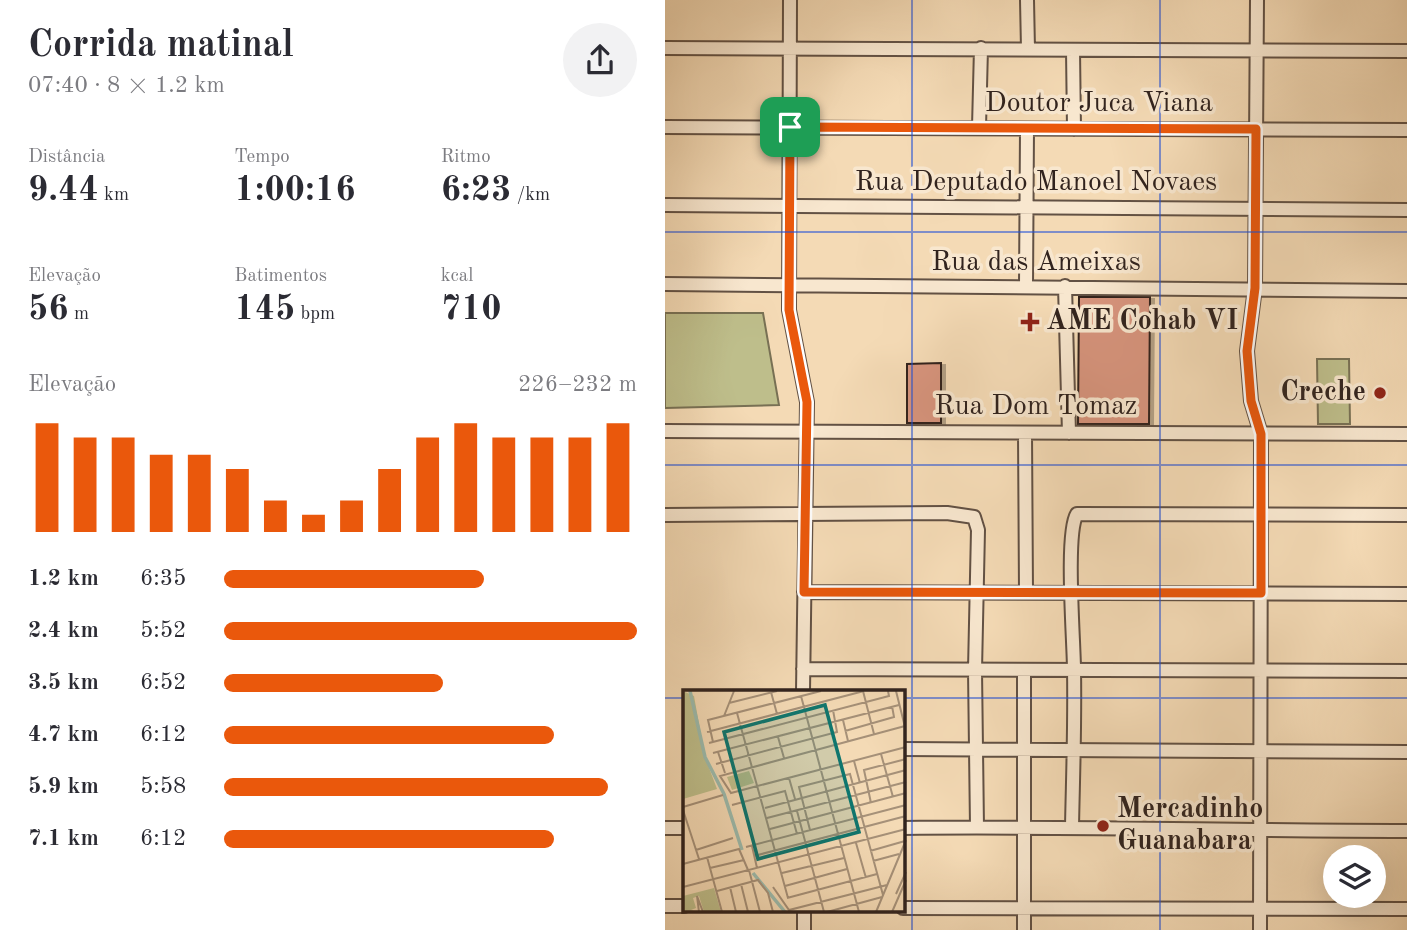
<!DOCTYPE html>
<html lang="pt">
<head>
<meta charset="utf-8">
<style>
	body { margin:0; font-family:"Old Standard TT",serif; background:#f2f2f3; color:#2b2b33; height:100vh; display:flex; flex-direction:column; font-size:26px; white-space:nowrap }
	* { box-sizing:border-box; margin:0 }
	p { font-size:23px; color:#7c7c81 }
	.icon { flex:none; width:38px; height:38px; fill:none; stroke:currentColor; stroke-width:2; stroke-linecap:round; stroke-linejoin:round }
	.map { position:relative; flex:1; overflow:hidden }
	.details { display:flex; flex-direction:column; background:#fff; width:665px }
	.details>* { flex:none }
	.fabs { position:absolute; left:658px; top:845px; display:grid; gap:14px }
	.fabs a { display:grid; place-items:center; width:63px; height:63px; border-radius:50%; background:#fff; box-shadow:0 7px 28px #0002; font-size:35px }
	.pin { position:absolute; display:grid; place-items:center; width:60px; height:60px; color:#fff; margin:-30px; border-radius:14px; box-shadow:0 4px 10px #0006 }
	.round { display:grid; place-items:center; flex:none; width:74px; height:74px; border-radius:37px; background:#f2f2f3 }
	.head { display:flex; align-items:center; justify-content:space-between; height:119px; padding:0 28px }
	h1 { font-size:38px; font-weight:600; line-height:52px }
	.metrics { display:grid; grid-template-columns:repeat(3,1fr); gap:10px; height:119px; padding:7px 28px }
	.metrics div { display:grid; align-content:center }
	.metrics b { font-size:35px; font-weight:600 }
	.metrics small { font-size:19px; font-weight:400 }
	.metrics p { font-size:19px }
	.chart { height:196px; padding:14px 28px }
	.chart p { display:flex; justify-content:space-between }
	.chart svg { width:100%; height:126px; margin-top:7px; stroke:#ea580c; stroke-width:6 }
	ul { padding:0 28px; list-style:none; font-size:23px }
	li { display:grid; grid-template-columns:112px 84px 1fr; align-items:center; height:52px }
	li i { height:18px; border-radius:9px; background:#ea580c }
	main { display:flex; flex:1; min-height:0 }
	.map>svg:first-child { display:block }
</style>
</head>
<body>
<main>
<section class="details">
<div class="head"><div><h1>Corrida matinal</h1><p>07:40 · 8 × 1.2 km</p></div><a class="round"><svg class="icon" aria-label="share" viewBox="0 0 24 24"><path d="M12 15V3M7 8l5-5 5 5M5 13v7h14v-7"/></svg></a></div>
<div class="metrics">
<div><p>Distância</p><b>9.44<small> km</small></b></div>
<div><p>Tempo</p><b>1:00:16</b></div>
<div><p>Ritmo</p><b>6:23<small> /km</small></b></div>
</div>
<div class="metrics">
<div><p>Elevação</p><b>56<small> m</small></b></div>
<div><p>Batimentos</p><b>145<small> bpm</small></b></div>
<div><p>kcal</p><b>710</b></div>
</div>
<div class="chart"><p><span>Elevação</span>226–232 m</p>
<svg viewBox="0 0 160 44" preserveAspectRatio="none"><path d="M5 44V6M15 44V11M25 44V11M35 44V17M45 44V17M55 44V22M65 44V33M75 44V38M85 44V33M95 44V22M105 44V11M115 44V6M125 44V11M135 44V11M145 44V11M155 44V6"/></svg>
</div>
<ul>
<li><b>1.2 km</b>6:35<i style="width:63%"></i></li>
<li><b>2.4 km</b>5:52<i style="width:100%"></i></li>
<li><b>3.5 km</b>6:52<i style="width:53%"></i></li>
<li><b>4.7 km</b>6:12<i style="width:80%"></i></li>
<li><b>5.9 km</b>5:58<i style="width:93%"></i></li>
<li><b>7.1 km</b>6:12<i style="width:80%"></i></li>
</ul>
</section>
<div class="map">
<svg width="742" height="930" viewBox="0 0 742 930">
	<defs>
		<filter id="shadow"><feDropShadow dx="4" dy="2" stdDeviation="0" flood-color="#0004"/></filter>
	</defs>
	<rect width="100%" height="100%" fill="#f4dab5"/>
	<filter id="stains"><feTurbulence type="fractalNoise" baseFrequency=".00286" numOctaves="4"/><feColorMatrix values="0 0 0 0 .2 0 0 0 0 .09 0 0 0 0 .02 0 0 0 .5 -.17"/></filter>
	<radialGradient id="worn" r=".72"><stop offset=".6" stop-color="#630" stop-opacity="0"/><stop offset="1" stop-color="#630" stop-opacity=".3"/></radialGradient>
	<!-- green -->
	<path fill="#bebe8b" stroke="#787054" stroke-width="2" d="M0,313H98L114,405L0,408Z
		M652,359H684L685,424H653Z"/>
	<!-- building -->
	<path fill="#d7947d" stroke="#31231e" stroke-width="2" filter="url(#shadow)" d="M414,297H485L484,424H413Z
		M276,363V423H242V364Z"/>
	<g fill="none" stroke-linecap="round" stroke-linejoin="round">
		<!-- street casing -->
		<g stroke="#625144" stroke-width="16">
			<path id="street" d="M125,0L124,310L142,402L138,692
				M362,0L363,49
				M592,0L590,288L582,351L586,401L596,434L595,930
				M0,48L742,51
				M408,50L409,129
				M0,127L742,130
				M314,127L316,48
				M0,205L742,210
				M0,284L742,291
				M400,286L404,433
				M361,287L362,129
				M0,431L742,434
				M360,433L361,591
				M0,515L282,513L309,517L313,530L310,670L312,827
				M139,592L742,594
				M138,669L742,671
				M238,749L742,752
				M407,827C408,775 410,723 409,670C409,642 400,533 412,514L742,515
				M0,828H19
				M238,828C406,826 574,831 742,831
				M0,906H19
				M238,908L742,909
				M139,911V930
				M359,930V671"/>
		</g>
		<!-- street -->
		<use href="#street" stroke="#f8e7cf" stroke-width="12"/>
	</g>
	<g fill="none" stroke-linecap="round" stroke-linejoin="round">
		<!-- route casing -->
		<g stroke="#fff" stroke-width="14">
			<path id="route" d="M125,127L591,129L590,288L582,351L586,401L596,434V593L139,592L142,402L124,310Z"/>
		</g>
		<!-- route -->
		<use href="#route" stroke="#ea580c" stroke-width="9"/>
	</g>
	<!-- grid -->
	<path fill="none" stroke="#1d4ed8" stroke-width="2" stroke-opacity="0.55" d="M247,0V930M495,0V930M0,232H742M0,465H742M0,698H19M238,698H742"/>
	<!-- markers -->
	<g fill="#8f2418" stroke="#f8e7cf" stroke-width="2.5">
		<path d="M361.5 311.5h7v7h7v7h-7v7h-7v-7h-7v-7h7z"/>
		<circle cx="715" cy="393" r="7"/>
		<circle cx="438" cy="826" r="7"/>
	</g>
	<g text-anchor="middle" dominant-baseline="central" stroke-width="7" stroke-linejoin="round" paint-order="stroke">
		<!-- street labels -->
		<g font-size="28" fill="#31231e" stroke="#f8e7cf">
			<text x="434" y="104">Doutor Juca Viana</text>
			<text x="371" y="183">Rua Deputado Manoel Novaes</text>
			<text x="371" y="263">Rua das Ameixas</text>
			<text x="371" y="407">Rua Dom Tomaz</text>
		</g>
		<!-- poi labels -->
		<g font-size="28" font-weight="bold" fill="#31231e" stroke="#f8e7cf" text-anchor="start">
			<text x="381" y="322">AME Cohab VI</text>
			<text x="701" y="393" text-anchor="end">Creche</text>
			<text x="452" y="810">Mercadinho<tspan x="452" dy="32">Guanabara</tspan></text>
		</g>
	</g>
	<!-- overview -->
	<g transform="translate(18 690)">
		<rect width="222" height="222" fill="#f4dab5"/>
		<path d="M0,1L11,6L22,67L34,99L0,109ZM66,81L71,93L49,100L44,87ZM31,198L38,222H21L16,206L10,208L13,218L8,220L14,222L0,221V206Z" fill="#bebe8b"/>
		<path fill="none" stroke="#9cbbad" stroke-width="3.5" d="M7,1L22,67L41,104L59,160M70,183L102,222"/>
		<path fill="none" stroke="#a69179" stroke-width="2" d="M180,1L191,44M213,1L222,37M88,2L94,24M118,6L176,222M46,13L94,1M54,23L105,208M41,26L51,1M160,30L165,51M222,36L37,86L48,103L223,57M162,41L211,27L209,16M24,42L181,1M95,47L101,68M30,52L25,30L138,1M26,53L206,6L205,1M35,62L42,83M30,63L216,15M198,64L210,107M171,71L177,93M33,74L154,42L150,20M106,88L112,109M188,113L181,80L223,69M49,115L102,101L114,144M0,117L40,105M82,118L223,80M0,120L16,169M114,121L141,222M84,128L223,92M87,139L223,103M127,140L116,97L167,84L200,205M173,153L183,188M69,156L74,178M63,157L223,115M13,160L50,148M187,161L222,151M71,166L223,126M24,167L39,222M190,171L216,164M0,174L56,159L65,180M27,178L61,170M66,180L77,222M99,183L161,168M58,194L65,222M102,196L164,179M0,197L223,139M47,197L53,222M90,197L106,220L204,195M34,201L75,190L85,203L90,222M213,204L223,182M104,208L194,184M16,222L14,206L20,222M144,222L199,207M193,222L223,150M209,222L223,190"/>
		<path fill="#0f766e" fill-opacity="0.15" stroke="#0f766e" stroke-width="3.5" d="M142,15L176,142L75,169L41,42Z"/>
		<rect width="222" height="222" fill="none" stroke="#31231e" stroke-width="3.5"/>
	</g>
	<rect width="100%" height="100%" filter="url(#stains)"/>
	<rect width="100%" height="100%" fill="url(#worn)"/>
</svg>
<div class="fabs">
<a><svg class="icon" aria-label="layers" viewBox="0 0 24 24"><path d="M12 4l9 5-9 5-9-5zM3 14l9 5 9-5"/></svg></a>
</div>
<div class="pin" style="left:125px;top:127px;background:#1e9e55"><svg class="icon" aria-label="arrive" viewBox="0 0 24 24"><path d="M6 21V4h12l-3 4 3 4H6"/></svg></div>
</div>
</main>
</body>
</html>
